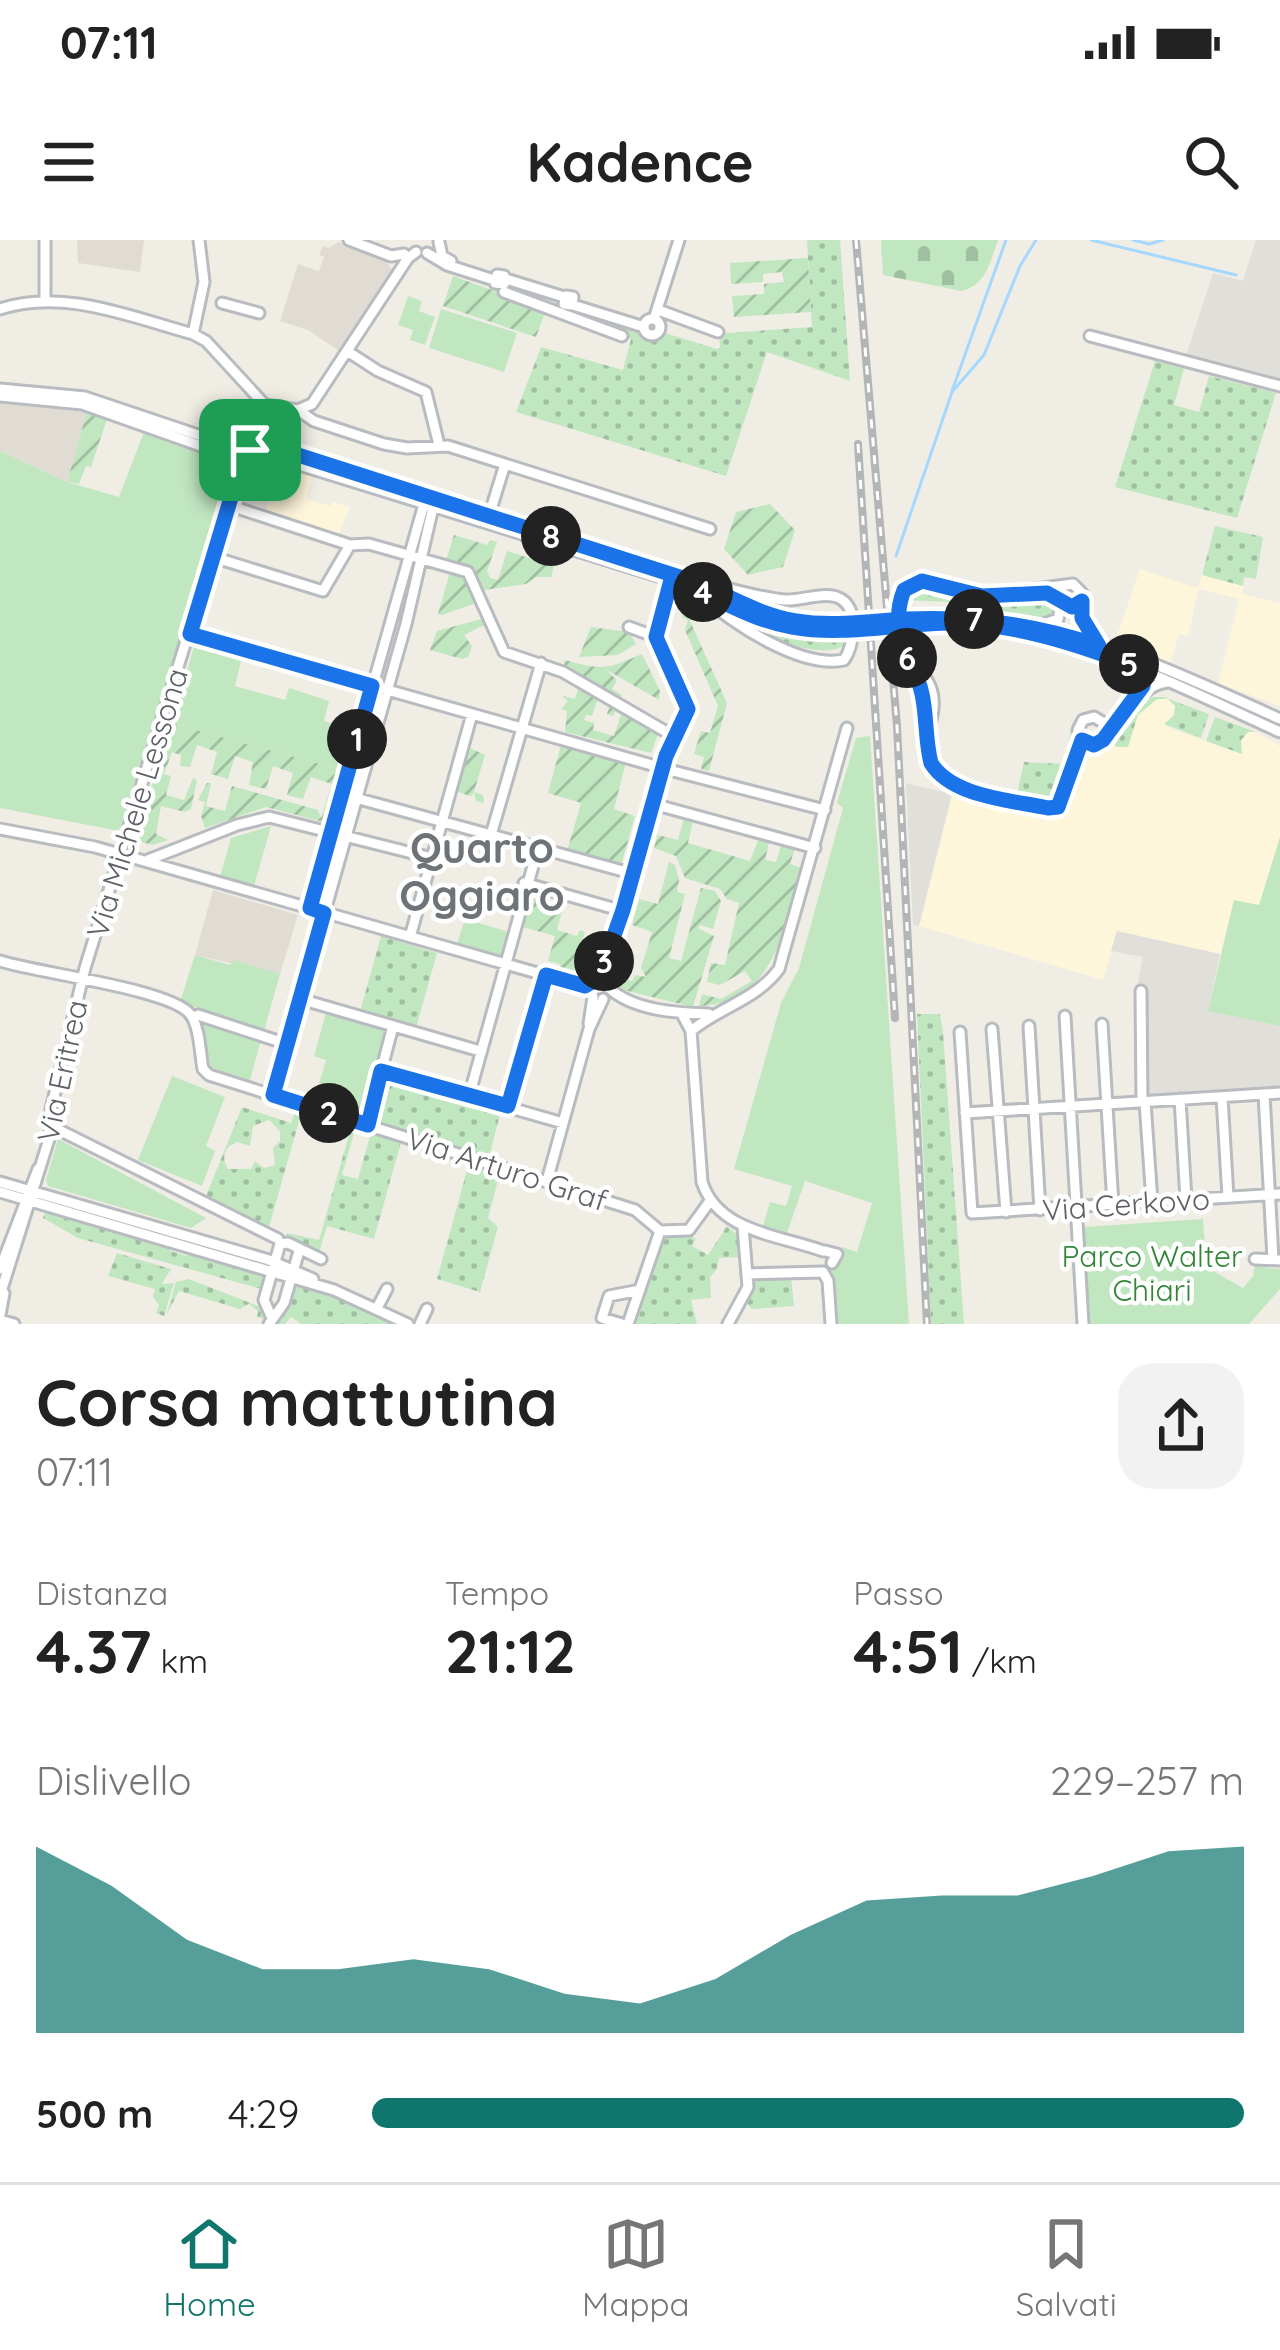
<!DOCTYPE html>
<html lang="it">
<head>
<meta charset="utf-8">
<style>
	body { margin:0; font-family:Quicksand,sans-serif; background:#f2f2f2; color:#222; height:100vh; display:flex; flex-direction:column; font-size:45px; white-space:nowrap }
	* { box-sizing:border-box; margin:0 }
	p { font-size:39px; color:#767676 }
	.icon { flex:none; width:66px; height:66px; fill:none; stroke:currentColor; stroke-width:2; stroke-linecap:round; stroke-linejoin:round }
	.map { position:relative; height:1084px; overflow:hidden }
	.details { display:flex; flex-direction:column; background:#fff; flex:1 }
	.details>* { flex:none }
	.pin { position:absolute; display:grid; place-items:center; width:102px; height:102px; color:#fff; margin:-51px; border-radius:24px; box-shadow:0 6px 18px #0006 }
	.km { position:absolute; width:60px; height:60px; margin:-30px; border-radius:50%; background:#222; color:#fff; font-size:33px; line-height:60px; text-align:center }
	.round { display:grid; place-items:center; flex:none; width:126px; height:126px; border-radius:36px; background:#f2f2f2 }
	.overview { display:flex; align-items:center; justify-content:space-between; height:204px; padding:0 36px }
	h1 { font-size:66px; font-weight:700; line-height:90px }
	.metrics { display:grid; grid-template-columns:repeat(3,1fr); gap:18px; height:204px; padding:12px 36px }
	.metrics div { display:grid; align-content:center }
	.metrics b { font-size:60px; font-weight:700 }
	.metrics small { font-size:33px; font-weight:400 }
	.metrics p { font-size:33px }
	.chart { height:336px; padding:24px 36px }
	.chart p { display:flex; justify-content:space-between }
	.chart svg { width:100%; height:216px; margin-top:12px; fill:#0f766e; opacity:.7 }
	ul { padding:0 36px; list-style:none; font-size:39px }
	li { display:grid; grid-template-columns:192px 144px 1fr; align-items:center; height:90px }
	li i { height:30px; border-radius:15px; background:#0f766e }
	.status { display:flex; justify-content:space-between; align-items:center; height:84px; padding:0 60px; background:#fff; direction:ltr }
	.status svg { height:33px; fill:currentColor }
	header { display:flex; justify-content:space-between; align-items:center; height:156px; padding:0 36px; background:#fff; font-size:54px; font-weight:700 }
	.dock { display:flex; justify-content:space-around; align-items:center; height:168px; border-top:3px solid #e0e0e0; background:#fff; font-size:33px; color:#767676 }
	.dock a { display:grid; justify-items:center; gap:6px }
	.dock .active { color:#0f766e }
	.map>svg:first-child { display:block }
</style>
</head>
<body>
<div class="status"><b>07:11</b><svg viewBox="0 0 49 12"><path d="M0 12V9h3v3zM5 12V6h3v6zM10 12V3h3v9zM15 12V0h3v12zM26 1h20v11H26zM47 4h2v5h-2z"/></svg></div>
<header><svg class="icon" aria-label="menu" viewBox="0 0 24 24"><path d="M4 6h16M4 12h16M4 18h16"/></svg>Kadence<svg class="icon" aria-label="search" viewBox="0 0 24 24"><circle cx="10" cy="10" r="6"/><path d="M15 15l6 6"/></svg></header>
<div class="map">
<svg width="1280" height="1084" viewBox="0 0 1280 1084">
	<defs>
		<pattern id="grass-dots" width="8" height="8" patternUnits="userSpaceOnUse" patternTransform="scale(3)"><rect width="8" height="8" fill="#c1e7c1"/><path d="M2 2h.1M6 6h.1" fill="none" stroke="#a0bfa1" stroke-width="1.8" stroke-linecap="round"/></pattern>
		<pattern id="cemetery-stones" width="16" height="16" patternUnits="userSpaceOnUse" patternTransform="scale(3)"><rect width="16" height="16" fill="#c1e7c1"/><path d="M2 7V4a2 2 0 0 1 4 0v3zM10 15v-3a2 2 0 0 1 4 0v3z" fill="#a0bfa1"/></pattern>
		<pattern id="garden-furrows" width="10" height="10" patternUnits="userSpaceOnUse" patternTransform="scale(3)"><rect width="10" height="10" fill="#c1e7c1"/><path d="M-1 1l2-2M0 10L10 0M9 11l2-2" fill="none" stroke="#a0bfa1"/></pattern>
	</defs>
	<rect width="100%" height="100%" fill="#f0ede5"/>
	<!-- commercial -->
	<path fill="#fef6db" d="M279,226L312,237L306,259L330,266L333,262L350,267L339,295L265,272Z
		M1140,329L1198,348L1202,335L1243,346L1242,354L1280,363V466L1218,443L1239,359L1199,349L1188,396L1179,394L1170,425L1114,405Z
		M1157,459H1168L1175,466L1174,475L1165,486L1241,514V500L1248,492H1256L1280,506V597L1259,666L1234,660L1220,714L1117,691L1103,740L919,686L952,554L1053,580L1060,578L1065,574L1087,516L1113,502L1116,507L1129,500L1138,475Z"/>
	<!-- industrial -->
	<path fill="#e1dfd9" d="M1256,0H1280V140L1186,116L1213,33L1243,41Z
		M906,543L952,554L919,686L913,684Z
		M1117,691L1220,714L1208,771L1280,786V848L1145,856V752L1136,751L1143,717L1111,711Z"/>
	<!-- education -->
	<path fill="#e0dcd3" d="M77,0H144L140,32L78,23Z
		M339,2L384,18L393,31L341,112L308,90L280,81L298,24L319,31L324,17L319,15L323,6L329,8Z
		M0,163L87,172L67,242L0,211Z
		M213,650L298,675L280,734L195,715Z"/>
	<!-- grass -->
	<path fill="url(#grass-dots)" fill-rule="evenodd" d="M807,0H840L850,141L767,112L726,236L516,172L541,107L623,130L631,99L553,68L554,65L637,91L648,101L660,99L665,93L717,109L720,107L719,89L727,93L812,87Z
		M1155,121L1184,129L1174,165L1199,172L1209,136L1276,153L1237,278L1115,247Z
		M1215,286L1263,297L1256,339L1244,337L1243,346L1202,335Z
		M925,348L978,362L1048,358L1057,369L1048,380L952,362L905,360L914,349Z
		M725,368L794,393L844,398V405C820,424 741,389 725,368Z
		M1151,457H1163L1209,474L1201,498L1164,484L1174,475L1175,466L1168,459H1157L1138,475L1128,507H1116L1113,502Z
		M1215,477L1256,492H1248L1241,500L1242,514L1206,501Z
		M1071,491C1081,508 1067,551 1049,562L1017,553L1024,522L1063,524Z
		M381,696L437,713L416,788L360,772Z
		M917,774H940L943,792L964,1084H931Z
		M386,837L501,870L489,918L374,880Z
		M242,867L291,883L296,869L313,874H301L269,987L280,994L206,956ZM269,880L280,891V901L273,908L275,925L264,928L255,921L251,929H228C221,918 224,906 237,902L250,906L253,886Z
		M319,876L356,887L342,935L358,939L371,892L401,902L374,999L327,986L319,1013L285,996L287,993L319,1000L351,888L340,884L338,891L318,885Z
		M469,923L500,933L488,978L498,987L480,1052L437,1039Z
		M45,972L170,1008V1011L187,1016L188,1013L269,1035L265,1050L78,998L43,978Z
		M727,986L739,996L740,1017L719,1018L717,1029L710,1037L711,1058L691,1060L697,1084H636L665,997H692L696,999L692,1006L708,1015Z
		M117,1013L171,1029L162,1044L174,1043L164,1076L156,1073L159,1065L153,1057L155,1049L108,1036Z
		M791,1038L794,1066L752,1069L747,1064L754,1040Z
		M189,1039L263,1068L264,1079L257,1077L258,1071L249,1064L240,1069L179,1051L166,1076L176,1042Z
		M295,1043L349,1059L400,1084H301L291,1077L285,1084H271Z"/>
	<!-- cemetery -->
	<path fill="url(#cemetery-stones)" d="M881,0H998C990,22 986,46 961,51L883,35Z"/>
	<!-- park -->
	<path fill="#c1e7c1" d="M408,56L422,61L419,71L435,77L425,105L410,100L413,90L398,85Z
		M441,69L517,93L504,132L429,108Z
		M144,192L229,222L233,230L119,591L0,568V211L67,242L119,257Z
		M200,405L242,417L235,446L285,460L289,448L329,461L324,481L348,489L338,529L171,483L194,407Z
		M870,496L909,1084H837L833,1039L827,1027L836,1023L842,1007L857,1012L872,963L805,941L787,993L763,986L770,962L786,966L792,946L734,929L781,763L799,728L843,568L837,563L856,498Z
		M271,586L254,646L220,637L231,598Z
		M1280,597V786L1208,771L1234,660L1259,665Z
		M465,679L509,692L502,717L457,704Z
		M195,715L230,725L233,720L280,734L264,791L180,762Z
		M327,769L388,788L368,872L363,876L314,860L326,820L314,816Z
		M201,780L261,800L250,840L211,828Z
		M172,836L225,857L206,906L215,911L202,946L138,920Z
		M58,899L206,978L191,988L48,946L46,940Z
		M1203,979L1206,1027L1243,1048L1253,1036L1255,1026L1280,1029V1049L1249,1084H1088L1084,987Z"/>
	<!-- garden -->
	<path fill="url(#garden-furrows)" d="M808,18L811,72L734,77L732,56L764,54V44L784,42L782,32L763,34V42L731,44L730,23Z
		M453,36L546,70L536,97L443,66Z
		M87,172L107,179L91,227L86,226L79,244L67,242Z
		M770,264L795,290L783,327L748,335L724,309L736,272Z
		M454,295L487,305L490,300L497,302L487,331L490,338L498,340L507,311L554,326L551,337H536L526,344L484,350L471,327L446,320Z
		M450,332L467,336L476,363L442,375L438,374Z
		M676,347L698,356L690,381L727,463L709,531L701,529L704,517L694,514L701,491L710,493L718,466L685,390L688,380L682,377L688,359L671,352Z
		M481,379L484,385L464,395L472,406L468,417L462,419L430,410L437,391Z
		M591,387L629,392L636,404L618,415L579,417Z
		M642,414L660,451L659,460L605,429L617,440L612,449L622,455L620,458L564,425L565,420C604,431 606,429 642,414Z
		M558,434L598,458L592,476L586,475L584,480L594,483L593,490L614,496L621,475L615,471L613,476L607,474L610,465L658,494L651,513L565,492L567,471L561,469L568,461L563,456L575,459L578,449Z
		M171,483L338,529L323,582L266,567L205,588L201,576L205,562L198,560L207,543H211L206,566L225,571L232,546L318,570L321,578L332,544L311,537L303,559L287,555L293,533L273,526L266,549L249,545L253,522L235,516L228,539L211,534L217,512L197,505L190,527L180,526L181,515L172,512L164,534L171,536L166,555L184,560L193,538L197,540L191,569L185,572L161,566L156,594L168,600L153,605L135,600Z
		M561,505L626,522L614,569L635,576L621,626L567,611L581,563L548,553Z
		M468,507L485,515L474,552L483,555L484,563L476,561L474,553L470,556L455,551Z
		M685,575L694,577L688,603L750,621L760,595L770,598L765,620L776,622L782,602L796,605L790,624L802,628C784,688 775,763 699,766L702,754L721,759L752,741L745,731L720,745L707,742L711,723L725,725L739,663L727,659L720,649L685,638L676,616L654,608L658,595L678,600Z
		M669,622L675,625L679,640L677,652L685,654L669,718L681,721L701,648L715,651L721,661L713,689L700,685L698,688L714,696L693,767L615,748L618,737L632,741L635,735L646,737L641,728L652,692L632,685L639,659L658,664Z
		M527,657L563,667L557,690L577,696L580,690L585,692L576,724L593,729L589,741L561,733L560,724L548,721L555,696L519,686Z"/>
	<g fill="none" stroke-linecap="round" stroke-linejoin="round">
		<!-- stream -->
		<path stroke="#a6d8ff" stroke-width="3" d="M1091,0L1236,35
			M1133,0L1149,4L1163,0
			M952,151L1006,0
			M896,316L952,152L984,115L1020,26L1036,0"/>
		<!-- minor casing -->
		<g stroke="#b8bbbf" stroke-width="15">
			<path id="minor" d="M349,0L391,16L404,14
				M439,2L442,16L451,21
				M427,13L447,25L494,40
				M497,35L504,36V44L495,43Z
				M506,39L564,57
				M504,52L622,96
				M566,56L573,57L572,65L564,64Z
				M45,61V0
				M222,63L259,73
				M573,65L644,87
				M0,69C63,48 131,77 193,94L206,101L265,165
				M661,71L718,92
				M654,79L679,0
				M644 87a8 8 0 1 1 16 0a8 8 0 1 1-16 0Z
				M193,94L204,42L199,0
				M1090,96L1280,146
				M347,111L378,131L426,152L439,205
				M0,149L85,157L243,210
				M0,156L82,164L232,217L249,216
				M265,165L298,170L314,181L384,204L407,208L448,206L710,289
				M298,170L312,164L408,18L416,12
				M245,202L254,201L699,343L768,374L807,383H843
				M251,210L671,340L776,384L840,390
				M233,248C235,224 246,180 265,165
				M228,265L350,305L369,304L468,332L504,412L563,432L663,490L677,495
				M489,276L505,224
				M213,317L323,351L350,305
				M702,355C731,384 802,429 844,420C854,406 859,370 841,359C827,350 802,361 785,360C761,358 735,350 711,344
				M1009,382C1104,397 1193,440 1280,479
				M907,385C1053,379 1152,434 1280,492
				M1041,385L1058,379L1062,362
				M629,387L656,397
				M190,394L673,531L825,570
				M911,419C932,444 939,455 929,488
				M1104,483L1106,495L1099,503L1082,500L1078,490L1083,480L1094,477L1104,483L1121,481
				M1118,483C1133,466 1143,445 1168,442
				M1082,500L1064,558L1055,568L954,546L937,533L931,523L922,450L902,401L900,356L916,342L982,356L1073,344L1082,353V378L1099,405
				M352,557L634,634
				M653,564L815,608
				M0,589L95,607L583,746L593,744
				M491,595L541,423
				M148,620L237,585L269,577L440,620
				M524,643L623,671
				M310,668L424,264L428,261
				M410,697L472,474
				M0,721C37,733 170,749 190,774C200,787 200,814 203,829L209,835L635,970L660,991
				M597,741L613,704L666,516L688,468V463L656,397L671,340
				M608,745L613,709
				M609,748C634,771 678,773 709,774
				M1141,751L1142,862
				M300,759L480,811
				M198,775L287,804
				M683,776L691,791L702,942C718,992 779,995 823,1011
				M1065,776L1083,1084
				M589,784L593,757
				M1102,784L1113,965
				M1029,786L1040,970
				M992,789L1006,972
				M691,791C720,767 756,760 779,729L847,488
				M960,792L972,973L1280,954
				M381,831L563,883
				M1264,854L1273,1019
				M273,855L406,384L434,263
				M469,856L538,608
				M1222,857L1228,957
				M1180,859L1186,960
				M1145,862L1152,962
				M508,867L546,735
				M965,873L1280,853
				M367,885L393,786
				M51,886L278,999
				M547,941L589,789L603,759
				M0,942L269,1020L313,1039
				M0,952L334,1050L408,1084
				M660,991L689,990L710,961
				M825,1011L837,1014L832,1023
				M1255,1019L1280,1020
				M0,1029L38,929
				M747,1034L823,1032L828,1041L831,1084
				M0,1055L50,896L51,869L85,728L228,265L265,165
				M377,1068L387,1049
				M0,1075L4,1053
				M271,1076L264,1060L280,1004L288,1003L321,1019
				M0,1080L14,1084
				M269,1084L284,1063L299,1011
				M420,1084L427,1069
				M622,1084L602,1078L609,1056L640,1050
				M628,1084L660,991
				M728,1084L748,1047L743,987"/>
		</g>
		<!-- minor -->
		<use href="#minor" stroke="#fff" stroke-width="9"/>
		<!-- rail casing -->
		<g stroke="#b4b5b6" stroke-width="8">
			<path id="rail" d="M856,0L897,486L927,1084
				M858,204L895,778"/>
		</g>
		<!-- rail -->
		<use href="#rail" stroke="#fff" stroke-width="3" stroke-dasharray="9" stroke-linecap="butt"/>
		<!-- minor-bridge casing -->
		<g stroke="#b8bbbf" stroke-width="15" stroke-linecap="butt">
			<path id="minor-bridge" d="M843,383L907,379
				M867,388L907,385"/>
		</g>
		<!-- minor-bridge -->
		<use href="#minor-bridge" stroke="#fff" stroke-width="9"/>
	</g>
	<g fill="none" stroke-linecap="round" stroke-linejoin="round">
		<!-- route casing -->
		<g stroke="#fff" stroke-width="24">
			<path id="route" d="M250,210L233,251L190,394L372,446L310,668L324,673L273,855L368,885L381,831L508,866L546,735L585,746L599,738L623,670L666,516L688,469L656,397L671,340C712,354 749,380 792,387C846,397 903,382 958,383C1017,385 1074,403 1129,424L1139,434L1143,446L1103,500L1094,505L1082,500L1058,567L1048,568C1011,560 952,557 931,523C925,500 927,476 922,454C914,416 887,394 904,350L922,341L982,356L1047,353L1072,367L1082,361V378L1099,406C1036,384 974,376 907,379C870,381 833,387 796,381C758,375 727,354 692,341L254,201L250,210"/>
		</g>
		<!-- route -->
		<use href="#route" stroke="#1a73e8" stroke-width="15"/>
	</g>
	<g text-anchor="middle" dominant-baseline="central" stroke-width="9" stroke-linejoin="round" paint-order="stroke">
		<!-- street labels -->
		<g font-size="30" fill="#5d6166" stroke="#fff">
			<text transform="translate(137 563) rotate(-73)">Via Michele Lessona</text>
			<text transform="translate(62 831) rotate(-78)">Via Eritrea</text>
			<text transform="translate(507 929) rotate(18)">Via Arturo Graf</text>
			<text transform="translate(1126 964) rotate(-4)">Via Cerkovo</text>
		</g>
		<!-- park labels -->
		<g font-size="30" fill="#338638" stroke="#fff">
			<text x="1152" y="1016">Parco Walter<tspan x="1152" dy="34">Chiari</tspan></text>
		</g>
		<!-- district labels -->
		<g font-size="42" font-weight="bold" fill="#6e7378" stroke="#fff">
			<text x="482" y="607">Quarto<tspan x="482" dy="48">Oggiaro</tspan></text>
		</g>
	</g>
</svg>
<div class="pin" style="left:250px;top:210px;background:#1e9e55"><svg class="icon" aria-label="arrive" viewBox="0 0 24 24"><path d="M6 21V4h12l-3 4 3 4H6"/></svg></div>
<b class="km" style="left:357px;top:499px">1</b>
<b class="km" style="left:329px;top:873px">2</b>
<b class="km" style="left:604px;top:721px">3</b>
<b class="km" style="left:703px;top:352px">4</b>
<b class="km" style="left:1129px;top:424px">5</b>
<b class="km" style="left:907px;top:418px">6</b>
<b class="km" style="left:974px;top:379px">7</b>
<b class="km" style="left:551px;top:296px">8</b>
</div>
<section class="details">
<div class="overview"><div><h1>Corsa mattutina</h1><p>07:11</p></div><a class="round"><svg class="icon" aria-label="share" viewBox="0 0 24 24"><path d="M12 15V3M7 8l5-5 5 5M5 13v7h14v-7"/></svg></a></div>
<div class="metrics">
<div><p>Distanza</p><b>4.37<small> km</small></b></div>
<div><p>Tempo</p><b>21:12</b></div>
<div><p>Passo</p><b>4:51<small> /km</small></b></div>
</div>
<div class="chart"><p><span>Dislivello</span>229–257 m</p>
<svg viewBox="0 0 160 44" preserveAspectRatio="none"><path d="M0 44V6L10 14L20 25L30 31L40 31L50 29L60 31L70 36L80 38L90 33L100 24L110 17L120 16L130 16L140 12L150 7L160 6V44z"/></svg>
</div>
<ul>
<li><b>500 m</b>4:29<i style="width:100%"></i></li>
</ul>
</section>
<nav class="dock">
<a class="active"><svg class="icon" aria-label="home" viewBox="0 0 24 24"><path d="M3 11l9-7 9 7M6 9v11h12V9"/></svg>Home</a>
<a><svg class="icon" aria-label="map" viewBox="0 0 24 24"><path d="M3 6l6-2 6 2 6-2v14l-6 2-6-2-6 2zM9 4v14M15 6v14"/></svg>Mappa</a>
<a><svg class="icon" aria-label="saved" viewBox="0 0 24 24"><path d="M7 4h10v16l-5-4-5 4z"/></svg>Salvati</a>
</nav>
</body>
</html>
